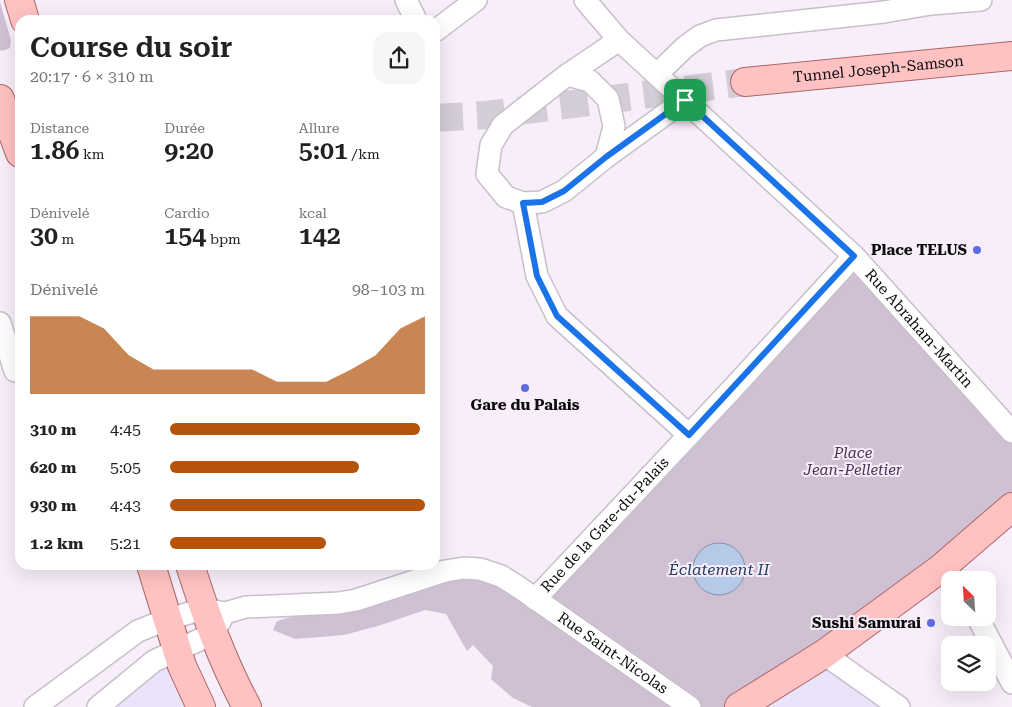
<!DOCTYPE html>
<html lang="fr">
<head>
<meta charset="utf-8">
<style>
	body { margin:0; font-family:"Roboto Serif",serif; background:#f6f6f6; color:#222; height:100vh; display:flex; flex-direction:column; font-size:19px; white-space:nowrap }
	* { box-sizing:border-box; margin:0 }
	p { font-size:16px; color:#767676 }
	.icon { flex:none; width:28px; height:28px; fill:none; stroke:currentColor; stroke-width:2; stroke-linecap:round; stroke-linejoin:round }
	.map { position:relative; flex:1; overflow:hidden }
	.side { position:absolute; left:15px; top:15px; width:425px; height:555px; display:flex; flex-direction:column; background:#fff; border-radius:15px; box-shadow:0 5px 20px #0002 }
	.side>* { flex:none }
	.needle { width:32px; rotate:335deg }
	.controls { position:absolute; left:941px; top:571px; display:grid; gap:10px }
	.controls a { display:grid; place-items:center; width:55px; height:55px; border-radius:10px; background:#fff; box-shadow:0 5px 20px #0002; font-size:25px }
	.pin { position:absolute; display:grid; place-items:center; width:42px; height:42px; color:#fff; margin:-21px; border-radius:10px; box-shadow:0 2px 8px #0006 }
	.round { display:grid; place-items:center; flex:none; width:52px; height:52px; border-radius:15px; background:#f6f6f6 }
	.summary { display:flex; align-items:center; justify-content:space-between; height:85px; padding:0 15px }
	h1 { font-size:28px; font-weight:600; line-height:38px }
	.metrics { display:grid; grid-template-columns:repeat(3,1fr); gap:8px; height:85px; padding:5px 15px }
	.metrics div { display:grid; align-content:center }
	.metrics b { font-size:25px; font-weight:600 }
	.metrics small { font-size:14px; font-weight:400 }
	.metrics p { font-size:14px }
	.chart { height:140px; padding:10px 15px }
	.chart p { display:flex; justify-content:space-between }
	.chart svg { width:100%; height:90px; margin-top:5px; fill:#b45309; opacity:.7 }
	ul { padding:0 15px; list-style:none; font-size:16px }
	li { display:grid; grid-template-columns:80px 60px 1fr; align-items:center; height:38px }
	li i { height:12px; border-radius:6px; background:#b45309 }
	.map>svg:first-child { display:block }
</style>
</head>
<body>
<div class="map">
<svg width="1012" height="707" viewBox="0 0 1012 707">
	<rect width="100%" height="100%" fill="#f7eef9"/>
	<!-- commercial -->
	<path fill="#eae3f9" d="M176,650L201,707H98Z
		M824,654L899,707H739Z"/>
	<!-- green -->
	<path fill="#cfc1d3" d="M0,2L11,40L10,48L2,51L0,50Z
		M854,256L1012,432V507L739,707H532L513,698L491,679L493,666L473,645L467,651L446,614L425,610L378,626L344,635L295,639L273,630L277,621L464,568L535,599Z"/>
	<!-- water -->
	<path fill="#b6cae8" stroke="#8491a7" d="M693 569a26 26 0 1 1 52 0a26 26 0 1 1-52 0Z"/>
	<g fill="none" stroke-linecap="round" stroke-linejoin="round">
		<!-- major-tunnel -->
		<path stroke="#d4ccd6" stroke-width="28" stroke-dasharray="28 14" stroke-linecap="butt" d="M435,118L487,115L745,82"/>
		<!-- minor casing -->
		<g stroke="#c8bfca" stroke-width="24">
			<g id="minor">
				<path d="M406,0L416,20"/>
				<path id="s1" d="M585,0L619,40L854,256L1012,432"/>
				<path d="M435,31L476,0"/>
				<path d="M619,40L567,75L503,125L491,145L487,174L506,197L523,203L542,202L564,191L606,157L685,100"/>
				<path d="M657,74L685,47L700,36L716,30L884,12L931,4L981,0"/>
				<path d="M567,75L590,81L608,99L614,126L606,157"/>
				<path d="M523,203L537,276L557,316L689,435"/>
				<path d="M0,323L15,371L20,370"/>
				<path id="s2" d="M535,599L735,386L854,256"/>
				<path d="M978,618L1012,683"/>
				<path d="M824,654L899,707"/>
				<path id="s3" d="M35,707L138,631L168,619L204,609L225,613L246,607L339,603L356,600L445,571L464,568L480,569L501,576L520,588L690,707"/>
				<path d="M98,707L154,661L212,634L221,620"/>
			</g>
		</g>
		<!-- major casing -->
		<g stroke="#ab6769" stroke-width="30">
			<g id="major">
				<path d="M19,0L25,20"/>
				<path id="s4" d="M745,82L1012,56"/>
				<path d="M0,99L20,153"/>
				<path d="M151,565L182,666L201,707"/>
				<path d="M190,565C206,615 222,661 247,707"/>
				<path d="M739,707L824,654L940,569L1012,507"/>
			</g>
		</g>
		<!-- minor -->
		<use href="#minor" stroke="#fff" stroke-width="21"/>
		<!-- major -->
		<use href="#major" stroke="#ffc2c2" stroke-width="28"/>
	</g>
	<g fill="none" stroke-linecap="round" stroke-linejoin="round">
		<!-- route casing -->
		<g stroke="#fff" stroke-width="10">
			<path id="route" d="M685,100L854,256L689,435L557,316L537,276L523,203L542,202L564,191L606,157Z"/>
		</g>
		<!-- route -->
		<use href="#route" stroke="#1a73e8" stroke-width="6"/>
	</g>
	<!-- markers -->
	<g fill="#606be3" stroke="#f7eef9" stroke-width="2">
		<circle cx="977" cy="250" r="5"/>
		<circle cx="525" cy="388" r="5"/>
		<circle cx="931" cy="623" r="5"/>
	</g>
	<g text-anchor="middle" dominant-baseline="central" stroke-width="4" stroke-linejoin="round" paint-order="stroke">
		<!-- street labels -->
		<g font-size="15" fill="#0e0b0f" stroke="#f7eef9">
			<text stroke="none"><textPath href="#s4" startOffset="134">Tunnel Joseph-Samson</textPath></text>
			<text stroke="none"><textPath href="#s1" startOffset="469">Rue Abraham-Martin</textPath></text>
			<text stroke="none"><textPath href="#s2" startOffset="102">Rue de la Gare-du-Palais</textPath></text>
			<text stroke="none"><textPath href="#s3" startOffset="638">Rue Saint-Nicolas</textPath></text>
		</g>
		<!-- poi labels -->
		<g font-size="15" font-weight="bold" fill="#0e0b0f" stroke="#f7eef9" text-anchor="end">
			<text x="967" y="250">Place TELUS</text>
			<text x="525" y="405" text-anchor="middle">Gare du Palais</text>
			<text x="921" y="623">Sushi Samurai</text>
		</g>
		<!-- park labels -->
		<g font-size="15" font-style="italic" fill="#4e2e57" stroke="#f7eef9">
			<text x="853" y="453">Place<tspan x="853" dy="17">Jean-Pelletier</tspan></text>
		</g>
		<!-- water labels -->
		<g font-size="16" font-style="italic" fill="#243e66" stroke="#f7eef9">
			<text x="719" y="569">Éclatement II</text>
		</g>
	</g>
</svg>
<div class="controls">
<a><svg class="needle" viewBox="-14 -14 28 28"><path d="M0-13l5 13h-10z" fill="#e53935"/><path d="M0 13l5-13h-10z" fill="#767676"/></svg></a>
<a><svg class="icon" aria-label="layers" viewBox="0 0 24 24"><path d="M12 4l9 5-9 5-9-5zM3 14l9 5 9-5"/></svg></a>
</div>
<div class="pin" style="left:685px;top:100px;background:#1e9e55"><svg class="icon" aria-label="arrive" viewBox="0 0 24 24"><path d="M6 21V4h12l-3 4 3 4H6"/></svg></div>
<section class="side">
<div class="summary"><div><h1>Course du soir</h1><p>20:17 · 6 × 310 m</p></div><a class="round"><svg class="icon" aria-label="share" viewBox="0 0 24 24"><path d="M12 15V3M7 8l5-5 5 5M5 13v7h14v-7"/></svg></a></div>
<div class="metrics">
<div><p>Distance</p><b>1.86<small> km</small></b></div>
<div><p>Durée</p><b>9:20</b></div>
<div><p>Allure</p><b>5:01<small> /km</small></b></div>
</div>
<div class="metrics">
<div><p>Dénivelé</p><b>30<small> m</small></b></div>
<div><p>Cardio</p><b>154<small> bpm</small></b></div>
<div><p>kcal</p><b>142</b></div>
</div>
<div class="chart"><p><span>Dénivelé</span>98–103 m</p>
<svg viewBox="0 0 160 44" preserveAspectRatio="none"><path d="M0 44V6L10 6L20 6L30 12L40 25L50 32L60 32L70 32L80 32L90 32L100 38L110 38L120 38L130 32L140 25L150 12L160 6V44z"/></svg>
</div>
<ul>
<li><b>310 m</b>4:45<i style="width:98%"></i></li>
<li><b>620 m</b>5:05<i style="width:74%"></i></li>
<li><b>930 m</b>4:43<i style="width:100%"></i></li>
<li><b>1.2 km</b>5:21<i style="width:61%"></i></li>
</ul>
</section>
</div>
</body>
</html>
